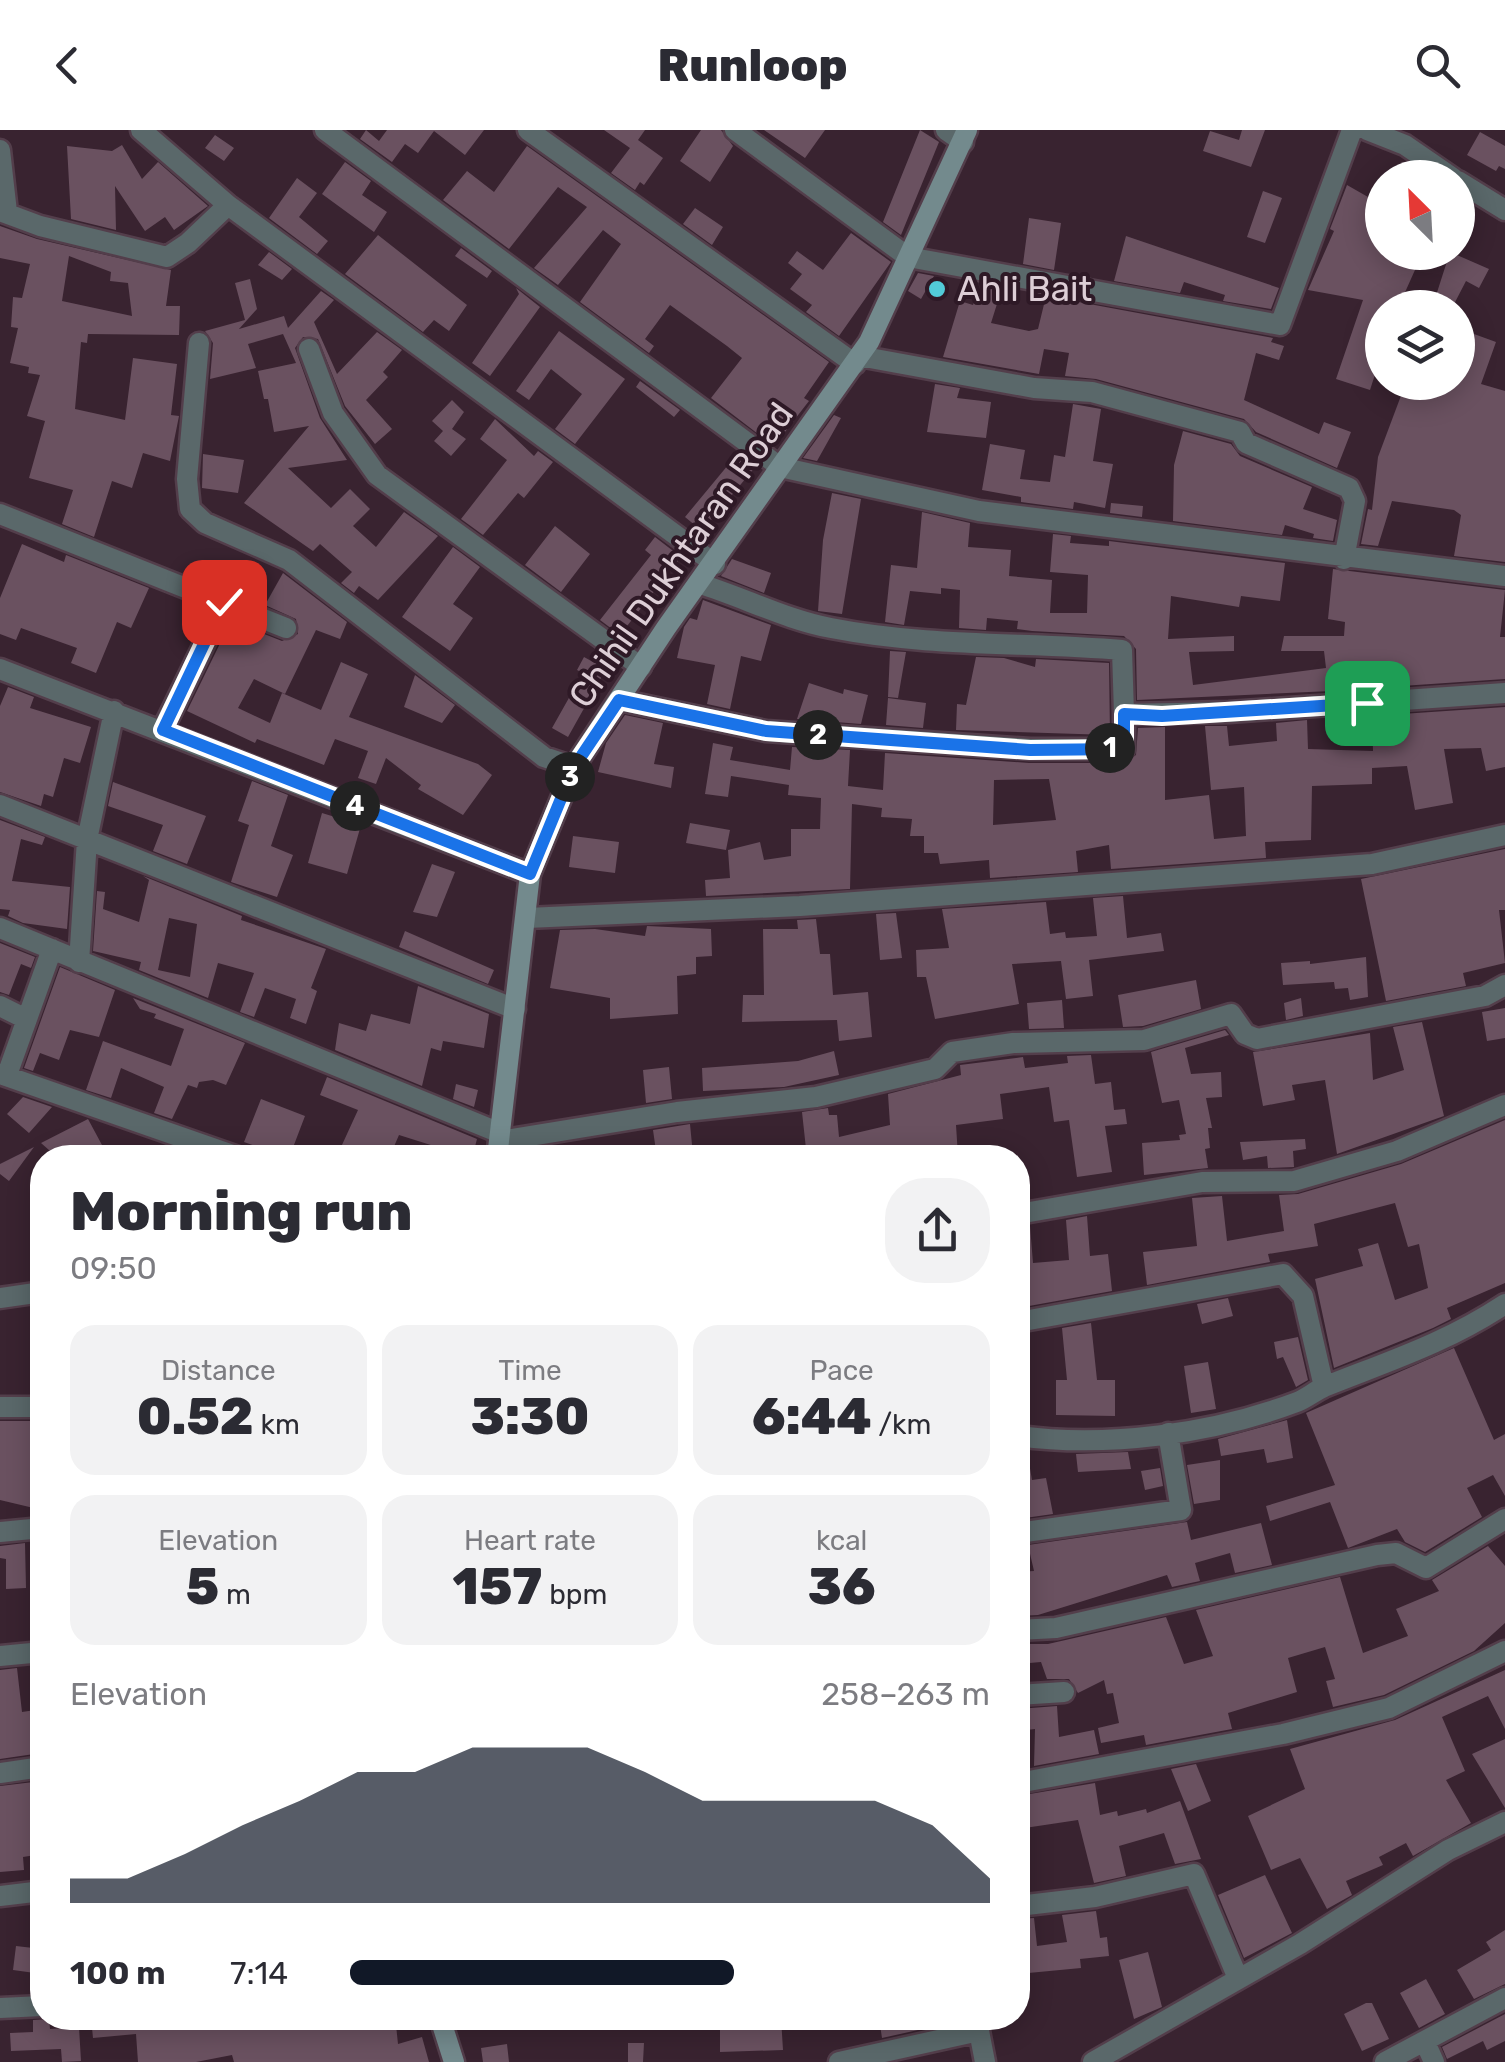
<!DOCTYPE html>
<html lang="en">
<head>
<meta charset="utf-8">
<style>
	body { margin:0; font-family:Rubik,sans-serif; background:#f2f2f3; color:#2b2b33; height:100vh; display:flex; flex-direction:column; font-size:38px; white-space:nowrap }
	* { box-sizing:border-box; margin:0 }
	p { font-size:32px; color:#7c7c81 }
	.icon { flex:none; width:55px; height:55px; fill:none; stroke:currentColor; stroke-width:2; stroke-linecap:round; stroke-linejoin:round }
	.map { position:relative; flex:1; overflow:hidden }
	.sheet { position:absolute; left:30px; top:1015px; width:1000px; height:885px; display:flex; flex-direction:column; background:#fff; border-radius:40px; box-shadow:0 5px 25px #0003 }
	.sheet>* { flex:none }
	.needle { width:65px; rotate:336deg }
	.fabs { position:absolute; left:1365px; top:30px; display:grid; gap:20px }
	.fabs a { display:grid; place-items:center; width:110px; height:110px; border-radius:50%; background:#fff; box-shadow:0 5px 25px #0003; font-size:50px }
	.pin { position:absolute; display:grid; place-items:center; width:85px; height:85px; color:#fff; margin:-42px; border-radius:20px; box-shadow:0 5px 15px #0006 }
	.km { position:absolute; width:50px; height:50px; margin:-25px; border-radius:50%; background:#222; color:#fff; font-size:28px; line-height:50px; text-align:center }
	.round { display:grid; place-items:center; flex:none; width:105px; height:105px; border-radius:40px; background:#f2f2f3 }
	.head { display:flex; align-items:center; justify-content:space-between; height:170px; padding:0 40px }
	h1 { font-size:55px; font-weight:800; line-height:75px }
	.stats { display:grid; grid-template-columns:repeat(3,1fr); gap:15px; height:170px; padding:10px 40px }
	.stats div { display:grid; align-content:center; border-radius:25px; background:#f2f2f3; text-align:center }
	.stats b { font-size:50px; font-weight:800 }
	.stats small { font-size:28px; font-weight:400 }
	.stats p { font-size:28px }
	.chart { height:280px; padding:20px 40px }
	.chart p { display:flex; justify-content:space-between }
	.chart svg { width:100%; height:180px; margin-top:10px; fill:#111827; opacity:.7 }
	ul { padding:0 40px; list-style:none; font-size:32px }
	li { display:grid; grid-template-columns:160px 120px 1fr; align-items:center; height:75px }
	li i { height:25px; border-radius:12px; background:#111827 }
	header { display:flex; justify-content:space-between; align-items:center; height:130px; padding:0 40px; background:#fff; font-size:45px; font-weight:800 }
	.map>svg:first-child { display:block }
</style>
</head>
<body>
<header><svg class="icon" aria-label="back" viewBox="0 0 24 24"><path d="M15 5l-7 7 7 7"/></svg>Runloop<svg class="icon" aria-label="search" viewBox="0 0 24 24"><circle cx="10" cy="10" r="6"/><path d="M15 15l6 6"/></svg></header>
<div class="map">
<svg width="1505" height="1932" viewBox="0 0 1505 1932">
	<rect width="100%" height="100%" fill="#392330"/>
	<!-- building -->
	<path fill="#6a5160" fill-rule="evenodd" d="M366,0L379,11L387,0H484L465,25L434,1L418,23L405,14L392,32L360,9Z
		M604,0H645L638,10L663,28L644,55L640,52L635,60L611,43L630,18Z
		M701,0H721L733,16L710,52L680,31Z
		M764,0H825L805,28Z
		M920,0L939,12L901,105L883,92Z
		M1242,0H1265L1251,37L1203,21L1210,1L1239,10Z
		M1480,2L1505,16V39L1499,36L1496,41L1467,25Z
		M215,5L234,18L224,31L205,18Z
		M122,15L142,49L158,32L208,76L174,100L165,87L145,101L115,56L116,100L71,89L67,16L112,21Z
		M527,16L829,232L804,268L809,271L774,316L711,268L742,228L727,216L670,175L645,209L654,216L649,223L580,172L621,114L603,100L558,155L534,138L587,77L558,57L509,119L443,70L467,41L494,62Z
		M345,32L371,51L362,65L387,82L374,102L322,64Z
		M297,48L317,63L299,87L328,111L317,124L269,88Z
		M1347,55L1382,75V122H1423L1398,178H1382V223L1370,260L1336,249L1363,170L1308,160L1334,101L1330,99Z
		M1263,61L1282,68L1265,113L1247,107Z
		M695,78L723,97L712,115L683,94Z
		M1029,88L1061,93L1054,140L1023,134Z
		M0,96L37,109L171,140L166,176H180L179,205L88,204L87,213L81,212L75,279L125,290L133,228L177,234L171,285L179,286L170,331L143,323L132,358L112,351L94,407L62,394L73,360L29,348L45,291L27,286L40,245L28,243L29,237L10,233L18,198L11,197L13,167L22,168L30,134L0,128ZM69,126L111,142L110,151L128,153L132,186L62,171Z
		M851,103L891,132L839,206L806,182L812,175L790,159L802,144L788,133L797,121L823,140Z
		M378,105L467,175L449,201L434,190L423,202L345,144Z
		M1126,106L1279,158L1271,179L1223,171L1225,165L1184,152L1180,163L1114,151Z
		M461,118L492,141L487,148L455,126Z
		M269,122L292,139L282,150L258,135Z
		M1450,122L1489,139L1479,158L1466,151L1452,178H1432Z
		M918,143L934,146L921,169L908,161Z
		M250,149L257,179L239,199L284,186L288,198L321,161L334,170L314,192L337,244L377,202L402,220L383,242L388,247L366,270L392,299L375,314L345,276L318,209L303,207L295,218L320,288L347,330L288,338L331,378L350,359L370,379L353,396L376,417L404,382L438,406L378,470L359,456L354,463L341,453L352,442L320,414L313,421L244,373L309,296L274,302L268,269H264L258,241L296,233L283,204L248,214L256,238L210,249L213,213L205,201L245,190L235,153Z
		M980,154L1002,158L991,193L1029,201L1038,199L1046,166L1273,208L1271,212L1284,216L1279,230L1256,223L1244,270L1319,304L1324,292L1351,302L1337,338L1256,302L1244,289L1096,249L1065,246L1069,223L1044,219L1039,244L943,227L960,171L973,175Z
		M516,158L540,177L490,246L472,233L519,164Z
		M559,201L625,249L575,314L555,299L582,264L551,239L529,270L516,261Z
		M1474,204L1496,212L1481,254L1505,261V432L1454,426L1461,385L1454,380L1392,371L1378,416L1361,414L1368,379L1372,380L1378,327L1405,255L1438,266L1443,252H1458V226L1464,228Z
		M640,251L680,280L674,287L636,257Z
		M935,254L960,258L957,268L991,272L986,308L927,302Z
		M452,270L464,282L452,299L466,309L451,326L434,311L443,301L432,291Z
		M1073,274L1101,279L1093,331L1113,334L1105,378L1074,372L1073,379L1021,372V367L982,360L990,314L1025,320L1020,349L1050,352L1054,325L1065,327Z
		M834,285L841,288L817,331L803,328Z
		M495,289L534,326L538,321L553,332L524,368L518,363L483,405L461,389L507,330L480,309Z
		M1183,301L1231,314L1240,326L1312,357L1303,379L1337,390L1333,411L1313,408L1314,404L1285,395L1282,405L1173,391L1174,335Z
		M738,323L756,336L702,401L685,387Z
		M203,324L244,330L238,363L202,358Z
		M832,363L861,369L842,484L818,481L823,410Z
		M1111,373L1143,376L1142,387L1110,383Z
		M922,382L970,393L968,417L1011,420L1009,446L1052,450L1050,483H1087L1088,445L1050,442L1053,404L1071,406L1070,413L1109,416V411L1285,433L1280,471L1241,466L1239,477L1171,466L1168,509L1234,506V521L1189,522L1193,555L1326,538L1324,521H1281L1284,506H1344L1345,492L1328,489L1333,439L1505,460L1500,507H1505V549L1372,558V541H1331V561L1137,570L1136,519L1124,506L1032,501L1017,499L1018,491L987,488L986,500L959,498L960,460L941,458V464L910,461L904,495L885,492L891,435L917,438Z
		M555,396L590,424L561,462L525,435Z
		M655,407L681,427L620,505L600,490L651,425L645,420Z
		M22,414L64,432L66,425L149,458L131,498L117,492L96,543L71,533L77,518L21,498L16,510L0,504V468Z
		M453,417L480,437L453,474L473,488L450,521L402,487Z
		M732,429L771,443L764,463L721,446Z
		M283,443L347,492L340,509L316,500L285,564L254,549L238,578L270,593L282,563L321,580L341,532L368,544L349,587L478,634L492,645L463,685L418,659L421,655L386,628L376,654L358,648L368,621L335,609L324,635L257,609L255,613L187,581L231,491L282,511L298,504L296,489L265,475Z
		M703,470L771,495L761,531L741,526L730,579L707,574L715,535L677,528L684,497L690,488L697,490Z
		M890,521L906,522L898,568L888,567Z
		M584,527L606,539L568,607L552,598L583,543L577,540Z
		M976,527L1004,528L1035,537L1036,529L1109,533L1110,605L956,600L957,574L966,575Z
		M415,545L455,575L442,593L404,577Z
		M809,553L843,564L844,559L868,565L861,594L797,589Z
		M8,557L34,567L30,578L91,597L80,633L64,628L53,667L44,664L41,676L0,662V576Z
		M888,568L926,573L923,598L886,595Z
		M1505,577V637L1486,641L1481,618L1444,619L1453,673L1415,680L1407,636L1372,638V654L1312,656L1311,710L1265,712L1266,728L1111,739L1109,715L1076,721L1078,742L990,748L989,730L940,734L938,723H924V706H910L912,689L881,687L882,678L852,674L850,759L706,766L705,750L730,748L728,720L760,712L764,730L791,726V699H820L821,668L788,665L789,655L731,646L728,667L705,664L713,613L733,617L730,630L790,640L792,617L850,620L848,656L883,660L885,623L1029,633H1124L1136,625L1138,598L1165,597V670L1209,665L1214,709L1246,706L1244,657L1211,660L1205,596H1227L1229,616L1277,611L1276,593L1307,590L1308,619L1373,621L1372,586ZM1049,649L1056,690L993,695L994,650Z
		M625,585L663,593L654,634L674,637L671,658L598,642L606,613Z
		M252,651L288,665L271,716L293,725L277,767L231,752L249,695L238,691Z
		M113,652L206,686L187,734L153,721L163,695L108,676Z
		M322,683L361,695L347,744L308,733Z
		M0,690L45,707L42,715L21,709L12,751L70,757L67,799L23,793L8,786L10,780L0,779Z
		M690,693L730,700L726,720L686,713Z
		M573,706L619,712L615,743L569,737Z
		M1505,719V780H1499L1505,833L1463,843L1466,856L1386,871L1361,749Z
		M432,734L455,742L437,787L413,782Z
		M143,746L242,786L241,790L326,819L311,858L317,861L306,894L290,888L296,869L265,858L254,887L240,882L254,843L218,833L208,868L139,840L141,832L93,821L97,761L105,762L103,779L139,792L149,750ZM169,788L197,794L190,847L158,840Z
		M1123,766L1127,808L1161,803L1164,821L1089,830L1093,866L1066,869L1061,831L1012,834L1019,874L935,889L926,847H917L916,820L949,818L942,779L1046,772L1050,804L1065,802L1066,808L1097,806L1093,768Z
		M896,783L902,828L880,830L876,784Z
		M816,789L820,824H830L833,865L868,862L872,907L839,911L837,890L742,892L743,865H764L763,799H798L797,790Z
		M647,796L711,799L712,826L696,827V844L677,846L678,884L610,889V868L550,858L560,800L595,799L645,806Z
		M405,801L494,840L488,854L399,817Z
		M0,813L35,827L31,838L21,834L9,865L0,862Z
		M1366,827L1368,867L1350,870L1348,858L1335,859L1334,852L1283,855L1281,833L1310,831V834Z
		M60,837L115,860L99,907L70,900L59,930L40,923L33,941L24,938Z
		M1196,850L1201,879L1143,896L1123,897L1118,865Z
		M418,856L489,884L484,918L443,911L441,921L431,918L422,956L335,920L339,893L366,901L371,884L410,894Z
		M133,868L245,913L226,955L213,950L199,952L197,958L188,955L172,989L154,983L164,957L121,938L111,968L86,960L103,911L171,936L184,899L154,888L156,884L140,879Z
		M1301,868L1303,886L1286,890L1284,873Z
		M1062,870L1064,898L1029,899L1027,873Z
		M1505,878V908L1487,911L1482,882Z
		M1422,892L1444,986L1337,1024L1325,950L1292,955L1295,970L1263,976L1253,922L1370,903L1373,950L1404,940L1393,897Z
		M1225,900L1229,905L1185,918L1191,944L1221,942L1222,967L1206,968L1212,998H1208L1210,1018L1205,1019L1208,1038L1144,1045L1142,1013L1180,1010L1179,1005L1186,1004L1179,970L1162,973L1151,922Z
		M834,921L839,945L784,957L703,961L702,938L798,931Z
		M1091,925L1095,954L1111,952L1114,980L1125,979L1127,994L1105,996L1112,1042L1077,1047L1069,990L1054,992L1049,957L1000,964L1003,989L956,995L958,1026L807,1028L802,982L828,978L829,985H837L839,1007L890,995L888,964L961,945L960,935L1023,927L1025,938L1068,933L1067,926Z
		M669,937L672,969L646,973L643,940Z
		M327,947L477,1009L472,1028L399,1005L389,1028H336L358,980L320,965Z
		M456,954L478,960L474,977L453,969Z
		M23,967L52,977L29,1003L7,984Z
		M261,969L305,986L289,1028L244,1012Z
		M88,989L109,1028H58L41,1013Z
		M1505,990V1153L1447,1178L1451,1189L1433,1198L1334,1238L1315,1149L1363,1136L1358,1119L1378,1113L1395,1170L1428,1158L1419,1114L1408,1117L1395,1073L1314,1094L1318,1116L1268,1124L1270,1132L1147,1155L1143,1122L1197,1116L1192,1068L1222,1066L1227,1111L1284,1101L1279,1065L1298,1064L1401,1034Z
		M690,994L693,1025L657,1028L653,1000Z
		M1305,1009L1306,1019L1293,1021L1294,1037L1268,1038L1267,1026L1243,1030L1240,1012Z
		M34,1017L9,1051L0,1044V1034Z
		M1087,1086L1090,1126L1108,1124L1112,1161L1018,1178V1097L1030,1096L1033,1133L1069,1130L1066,1090Z
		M1228,1168L1233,1186L1202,1194L1197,1174Z
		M1091,1193L1097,1250H1115V1286L1056,1285V1250H1067L1062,1198Z
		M1298,1207L1308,1250L1296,1257L1283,1227L1277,1229L1274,1212Z
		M1454,1218L1494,1310L1505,1304V1366L1493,1345L1467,1358L1482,1387L1425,1422L1405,1412L1397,1399L1348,1418L1330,1372L1270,1391L1266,1376L1335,1355L1306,1283Z
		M1208,1232L1216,1279L1191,1283L1184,1236Z
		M1287,1290L1293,1328L1267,1333L1264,1319L1221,1326L1218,1309Z
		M0,1291H42V1380L0,1370Z
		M1018,1320L1027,1321L1032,1350L1046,1348L1053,1384L1018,1389Z
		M1128,1322L1131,1339L1078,1342L1076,1324Z
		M1220,1330V1370L1194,1374L1187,1335Z
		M1160,1338L1163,1356L1145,1360L1141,1341Z
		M1187,1392L1191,1410L1261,1393L1272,1435L1235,1443L1230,1423L1195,1433L1200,1451L1172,1457L1167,1445L1038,1485L1018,1486V1442L1034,1441L1028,1415Z
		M25,1413L26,1458L6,1459V1429L0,1428V1416Z
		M1488,1416L1505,1436V1493L1474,1521L1384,1565L1333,1577L1326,1551L1335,1549L1325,1517L1288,1528L1297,1562L1228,1583L1232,1599L1146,1615L1144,1605L1101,1613L1098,1598L1119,1593L1113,1563L1107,1564L1104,1550L1078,1563L1069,1549H1047L1041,1532L1018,1534V1514H1048L1166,1487L1184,1534L1213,1526L1196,1480L1340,1447L1363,1523L1408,1506L1396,1479L1439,1461L1432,1450Z
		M17,1538L22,1582L42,1579L41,1623L0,1629V1540Z
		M1505,1540V1599L1488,1566L1442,1587L1465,1641L1446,1650L1471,1693L1413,1726L1406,1713L1379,1727L1383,1735L1346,1751L1352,1765L1327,1779L1300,1728L1271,1740L1248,1686L1305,1659L1290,1619L1395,1590Z
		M1057,1576L1059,1607L1094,1600L1099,1624L1034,1636L1035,1599L1018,1601V1579Z
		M1505,1609V1678L1472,1624Z
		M1196,1634L1211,1671L1188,1681L1171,1639Z
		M42,1651V1724L23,1727L24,1740L0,1742V1656Z
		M1095,1653L1100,1685L1117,1681L1118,1686L1146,1679L1147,1683L1180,1671L1201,1729L1175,1734L1164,1703L1119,1716L1126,1746L1094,1753L1078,1690L1018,1699V1666Z
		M1265,1745L1292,1803L1244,1828L1218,1765Z
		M1096,1781L1100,1808L1107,1807L1109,1826L1080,1829L1081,1838L1018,1844V1789L1034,1788L1037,1816L1067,1812L1062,1785Z
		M1505,1800V1854L1474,1869L1457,1840L1491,1820L1486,1812Z
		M16,1816L42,1819V1844L13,1840Z
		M1148,1822L1162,1877L1134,1889L1119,1830Z
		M1426,1849L1445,1884L1419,1898L1400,1863Z
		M1366,1873H1372L1389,1909L1362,1921L1344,1884Z
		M1505,1884V1911L1487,1920L1483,1911L1447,1929L1442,1917Z
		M91,1888H372L373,1898L396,1895L398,1914L422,1907L429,1932H234L232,1925L196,1932H138L136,1904L93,1908Z
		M720,1888H781L783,1920L720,1922Z
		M879,1888H925L927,1898L882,1908Z
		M49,1889L50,1899L79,1897L81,1931L62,1932L61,1919L11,1921L10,1903L33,1902V1890Z
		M628,1913H644L643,1932H628Z
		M507,1914L509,1932H483L481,1918Z"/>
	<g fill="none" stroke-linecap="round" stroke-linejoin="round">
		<!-- street casing -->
		<g stroke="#533e4b" stroke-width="25">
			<path id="street" d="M141,0L228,75L715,434
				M325,0L780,337L979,381L1505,446
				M528,0L855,234
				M735,0L908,127L1280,195L1352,0
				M946,0L963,12
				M1367,0L1405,15L1453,48
				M0,20L7,82
				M1458,51L1505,80
				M0,81L40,96L167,127L188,113L228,75
				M199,213L187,349L190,379L205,393L289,430L544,627L574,637
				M309,219L333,283L377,345L641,537
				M859,226L1034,258L1092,262L1240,302L1246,313L1349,358L1355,371L1344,429
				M0,384L286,498
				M700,454C743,467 787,490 831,498C928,517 1025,512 1122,520L1124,584
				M0,539L530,744
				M619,570L766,601L1030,619H1124V584L1229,582L1505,563
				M163,599L224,473
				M0,675L515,879
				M527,788L800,776L1372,734L1505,705
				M0,798L500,1003
				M79,832L87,710L114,581
				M0,876L26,889
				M0,944L241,1028
				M7,945L52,819
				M499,1011L677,982L816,967L935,939L952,922L1013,913L1144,910L1231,884L1245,904L1257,909L1485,866L1505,855
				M1018,1084L1202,1052L1294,1051L1397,1021L1505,975
				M0,1168L42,1162
				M1018,1192L1283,1144L1303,1166L1324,1257
				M0,1277H42
				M1018,1306C1107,1318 1212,1304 1297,1272C1307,1268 1315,1261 1324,1257C1389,1231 1446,1213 1505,1174
				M0,1402L42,1398
				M1018,1403L1181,1380L1168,1303
				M1018,1500L1056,1498L1377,1425L1396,1423L1426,1438L1505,1389
				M0,1526L42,1522
				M1018,1565L1064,1562
				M0,1643L42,1637
				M1018,1653L1283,1604L1389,1578L1505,1521
				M0,1766L42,1761
				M1018,1776L1095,1767L1194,1744L1237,1846
				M0,1878L42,1876
				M1425,1912L1434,1932
				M839,1932L979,1901L985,1932
				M1093,1932L1300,1814L1448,1720L1505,1692
				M1385,1932L1505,1868"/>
		</g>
		<!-- secondary casing -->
		<g stroke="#533e4b" stroke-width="25">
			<path id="secondary" d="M497,1028L530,744L574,637L666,498L869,212L967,0
				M440,1888L454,1932"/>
		</g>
		<!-- street -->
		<use href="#street" stroke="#5a686a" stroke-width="20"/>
		<!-- secondary -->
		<use href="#secondary" stroke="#738a8d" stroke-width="20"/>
	</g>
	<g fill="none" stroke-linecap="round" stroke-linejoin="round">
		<!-- route casing -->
		<g stroke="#fff" stroke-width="20">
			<path id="route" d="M224,472L163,600L530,744L574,637L619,570L766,601L1030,620L1124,619V584L1162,586L1367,573"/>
		</g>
		<!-- route -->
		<use href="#route" stroke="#1a73e8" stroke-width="12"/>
	</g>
	<!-- markers -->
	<circle fill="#52cbd8" stroke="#2e1926" stroke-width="4" cx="937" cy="159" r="10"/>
	<g text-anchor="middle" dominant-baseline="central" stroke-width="8" stroke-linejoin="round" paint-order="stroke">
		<!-- poi labels -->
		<g font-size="35" fill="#ddced6" stroke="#2e1926" text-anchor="start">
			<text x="957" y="159">Ahli Bait</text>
		</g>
		<!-- street labels -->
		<g font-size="35" fill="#ddced6" stroke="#2e1926">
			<text transform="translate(681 425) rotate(-55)">Chihil Dukhtaran Road</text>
		</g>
	</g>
</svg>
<div class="fabs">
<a><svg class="needle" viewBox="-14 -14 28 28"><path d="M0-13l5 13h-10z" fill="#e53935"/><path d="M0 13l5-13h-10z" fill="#7c7c81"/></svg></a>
<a><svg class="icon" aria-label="layers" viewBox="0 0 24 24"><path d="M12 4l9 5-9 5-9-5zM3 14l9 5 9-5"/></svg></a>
</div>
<div class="pin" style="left:1367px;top:573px;background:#1e9e55"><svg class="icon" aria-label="arrive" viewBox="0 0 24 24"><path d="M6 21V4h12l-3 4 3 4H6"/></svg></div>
<div class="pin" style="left:224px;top:472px;background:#d93025"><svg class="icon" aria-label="check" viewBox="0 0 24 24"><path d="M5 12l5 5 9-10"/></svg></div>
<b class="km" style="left:1110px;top:618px">1</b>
<b class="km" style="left:818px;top:605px">2</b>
<b class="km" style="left:570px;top:647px">3</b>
<b class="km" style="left:355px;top:676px">4</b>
<section class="sheet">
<div class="head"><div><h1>Morning run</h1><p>09:50</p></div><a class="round"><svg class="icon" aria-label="share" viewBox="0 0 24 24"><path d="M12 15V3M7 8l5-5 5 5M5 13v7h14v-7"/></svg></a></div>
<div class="stats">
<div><p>Distance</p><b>0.52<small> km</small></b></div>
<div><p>Time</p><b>3:30</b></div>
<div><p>Pace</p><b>6:44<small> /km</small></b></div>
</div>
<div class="stats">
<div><p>Elevation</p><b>5<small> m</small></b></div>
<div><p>Heart rate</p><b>157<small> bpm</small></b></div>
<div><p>kcal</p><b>36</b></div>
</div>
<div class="chart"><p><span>Elevation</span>258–263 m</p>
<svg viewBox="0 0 160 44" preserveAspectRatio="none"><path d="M0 44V38L10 38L20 32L30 25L40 19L50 12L60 12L70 6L80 6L90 6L100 12L110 19L120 19L130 19L140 19L150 25L160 38V44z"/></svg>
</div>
<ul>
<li><b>100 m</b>7:14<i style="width:60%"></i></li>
</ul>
</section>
</div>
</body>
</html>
